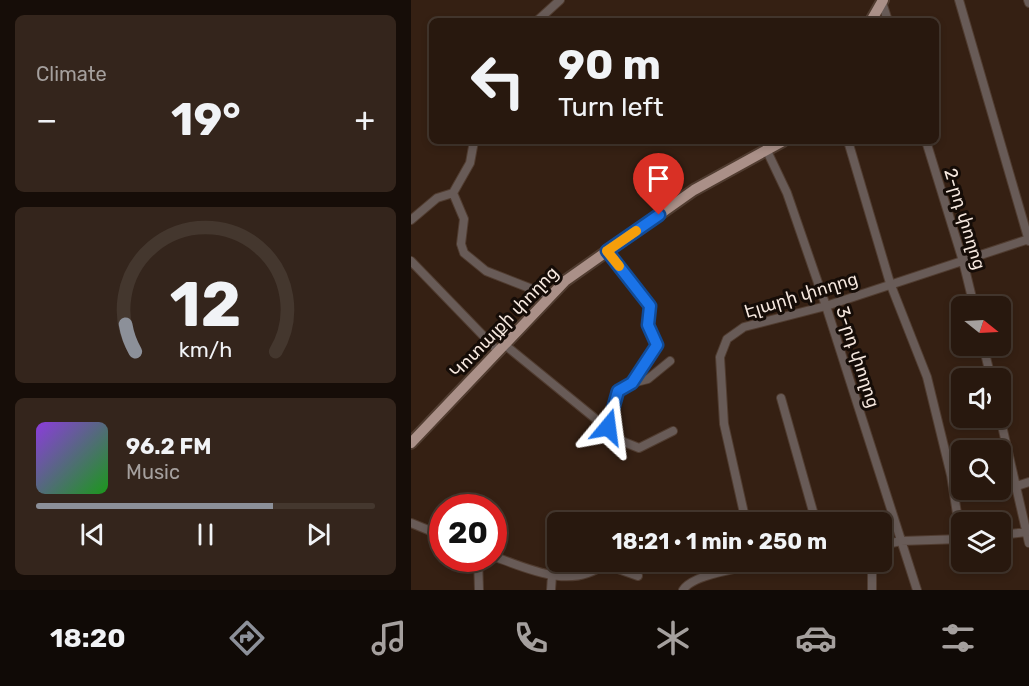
<!DOCTYPE html>
<meta charset="utf-8">
<style>
body{margin:0;font-family:Rubik,"Noto Sans Armenian",sans-serif;background:#34251c;color:#f1f3f6;height:100vh;display:flex;flex-direction:column;font-size:22px;white-space:nowrap}
*{box-sizing:border-box;margin:0}
p{font-size:20px;color:#a5a09e}
.icon{flex:none;width:33px;height:33px;fill:none;stroke:currentColor;stroke-width:2;stroke-linecap:round;stroke-linejoin:round}
.map{position:relative;flex:1;overflow:hidden}
.sheet{display:flex;flex-direction:column;gap:15px;padding:15px;background:#160d08;width:411px}
.sheet>*{flex:none}
.guide{position:absolute;left:18px;top:18px;width:510px;height:126px;border-radius:9px;box-shadow:0 3px 9px #0003,0 0 0 2px #44372e;background:#28180e;color:#f1f3f6;overflow:hidden}
.needle{width:39px;rotate:108deg}
.buttons{position:absolute;left:540px;top:296px;display:grid;gap:12px}
.buttons a{display:grid;place-items:center;width:60px;height:60px;border-radius:9px;background:#28180e;box-shadow:0 3px 9px #0003,0 0 0 2px #44372e;font-size:30px}
.speed{position:absolute;left:18px;top:494px;display:flex;gap:12px;font-size:30px;font-weight:700;text-align:center}
.speed>*{display:grid;place-content:center;width:78px;height:78px;border-radius:50%;background:#28180e;box-shadow:0 3px 9px #0003,0 0 0 2px #44372e;line-height:1}
.speed .limit{border:9px solid #d22;background:#fff;color:#111}
.pin{position:absolute;display:grid;place-items:center;width:51px;height:51px;color:#fff;margin:-62px -26px;border-radius:50% 50% 50% 0;rotate:-45deg;box-shadow:0 0 6px #0007}
.pin .icon{rotate:45deg}
.me{position:absolute;width:66px;margin:-33px;rotate:16deg;stroke-linejoin:round;filter:drop-shadow(0 0 4px #0008)}
.turn{display:flex;align-items:center;gap:21px;height:126px;padding:0 30px;font-size:27px}
.turn .icon{width:78px;height:78px;stroke-width:2.5}
.turn b{display:block;font-size:42px;line-height:51px}
.big{font-size:45px;font-weight:700;line-height:1.1}
.sheet .widget{flex:1;display:flex;flex-direction:column;justify-content:center;gap:9px;min-width:0;padding:0 21px;border-radius:9px;background:#34251c}
.sheet .dial{align-items:center;gap:0}
.dial svg{height:156px;overflow:visible;fill:none;stroke:#44372e;stroke-width:7;stroke-linecap:round;text-anchor:middle}
.dial text{fill:#f1f3f6;stroke:none}
.song{display:flex;align-items:center;gap:18px}
.cover{width:72px;height:72px;border-radius:9px;background:linear-gradient(135deg,hsl(270 70% 55%),hsl(120 70% 35%))}
.played{height:6px;border-radius:3px;background:linear-gradient(90deg,#8c9099 70%,#44372e 70%)}
.keys{display:flex;justify-content:space-around;direction:ltr}
.heat{display:flex;justify-content:space-between;align-items:center;font-size:33px;direction:ltr}
.trip{position:absolute;left:136px;top:512px;width:345px;height:60px;border-radius:9px;background:#28180e;box-shadow:0 3px 9px #0003,0 0 0 2px #44372e;font-weight:700;line-height:60px;text-align:center}
.menu{display:flex;height:96px;justify-content:space-around;align-items:center;background:#100a06;color:#a5a09e}
.menu .icon{width:42px;height:42px}
.menu .selected{color:#8c9099}
.menu b{font-size:27px;color:#f1f3f6}
main{display:flex;flex:1;min-height:0}
.map>svg:first-child{display:block}
</style>
<main>
<section class="sheet">
<div class="widget"><p>Climate</p>
<div class="heat"><a>−</a><b class="big">19°</b><a>+</a></div>
</div>
<div class="widget dial"><svg viewBox="0 0 100 80">
<path d="M14 69A42 42 0 1 1 86 69"/>
<path d="M14 69A42 42 0 0 1 9 55" stroke="#8c9099"/>
<text x="50" y="56" font-size="32" font-weight="700">12</text>
<text x="50" y="72" font-size="11">km/h</text>
</svg></div>
<div class="widget">
<div class="song"><i class="cover"></i><div><b>96.2 FM</b><p>Music</p></div></div>
<div class="played"></div>
<div class="keys"><svg class="icon" aria-label="previous" viewBox="0 0 24 24"><path d="M18 5L8 12l10 7zM5 5v14"/></svg><svg class="icon" aria-label="pause" viewBox="0 0 24 24"><path d="M8 5v14M16 5v14"/></svg><svg class="icon" aria-label="next" viewBox="0 0 24 24"><path d="M6 5l10 7-10 7zM19 5v14"/></svg></div>
</div>
</section>
<div class="map">
<svg width="618" height="590" viewBox="0 0 618 590">
<rect width="100%" height="100%" fill="#352013"/>
<g fill="none" stroke-linecap="round" stroke-linejoin="round">
<defs>
<path id="minor" d="M548 0 618 241
M617 0 618 3
M471 2 477 21
M126 21 149 0
M63 141 59 163 42 193 53 219 50 244 53 253 75 271 139 296
M437 141 479 283 516 377 540 475 550 539
M515 141 552 261 563 306
M356 151 376 193 415 306 506 590
M0 220 26 198 42 193
M196 251 239 306 237 325 246 345 221 383 207 391 197 427
M0 261 87 351
M94 345 213 442 228 448 262 431
M572 345 580 378
M221 383 237 379 259 361
M370 398 405 522
M589 417 618 543
M606 486 618 482
M335 522 313 424 309 357 316 339 333 327 415 306 618 239
M0 523 32 536
M590 535 615 532
M471 545 490 541 550 539
M82 556C117 569 161 590 193 564L227 576
M67 558 68 590
M140 590 141 575
M272 590C284 570 359 564 382 561
M461 590V561"/>
<path id="major" d="M460 21 472 0
M0 443 154 281 283 190 372 141"/>
</defs>
<use href="#minor" stroke="#503c30" stroke-width="10"/>
<use href="#major" stroke="#503c30" stroke-width="14"/>
<use href="#minor" stroke="#685b57" stroke-width="8"/>
<use href="#major" stroke="#aa9088" stroke-width="10"/>
</g>
<g fill="none" stroke-linecap="round" stroke-linejoin="round">
<defs>
<path id="route" d="M197 427 207 391 221 383 246 345 237 325 239 306 196 251 248 215"/>
</defs>
<use href="#route" stroke="#114b97" stroke-width="15"/>
<use href="#route" stroke="#1a73e8" stroke-width="10"/>
<path stroke="#f59e0b" stroke-width="10" d="M208 266 196 251 225 231"/>
</g>
<g text-anchor="middle" stroke-width="6" stroke-linejoin="round" paint-order="stroke">
<g font-size="18" fill="#f7e9e0" stroke="#150c07">
<text transform="translate(554 219) rotate(73)" y="6">2-րդ փողոց</text>
<text transform="translate(390 295) rotate(-17)" y="6">Էլարի փողոց</text>
<text transform="translate(93 322) rotate(-46)" y="6">Կոտայքի փողոց</text>
<text transform="translate(447 357) rotate(72)" y="6">3-րդ փողոց</text>
</g>
</g>
</svg>
<div class="buttons">
<a><svg class="needle" viewBox="-14 -14 28 28"><path d="M0-13l5 13h-10z" fill="#e53935"/><path d="M0 13l5-13h-10z" fill="#a5a09e"/></svg></a>
<a><svg class="icon" aria-label="sound" viewBox="0 0 24 24"><path d="M4 9h4l5-4v14l-5-4H4zM17 9q2 3 0 6"/></svg></a>
<a><svg class="icon" aria-label="search" viewBox="0 0 24 24"><circle cx="10" cy="10" r="6"/><path d="M15 15l6 6"/></svg></a>
<a><svg class="icon" aria-label="layers" viewBox="0 0 24 24"><path d="M12 4l9 5-9 5-9-5zM3 14l9 5 9-5"/></svg></a>
</div>
<div class="speed"><div class="limit">20</div></div>
<div class="pin" style="left:248px;top:215px;background:#d93025"><svg class="icon" aria-label="arrive" viewBox="0 0 24 24"><path d="M6 21V4h12l-3 4 3 4H6"/></svg></div>
<svg class="me" style="left:197px;top:427px" viewBox="-20 -20 40 40"><path d="M0-17L14 15 0 8-14 15z" fill="#1a73e8" stroke="#fff" stroke-width="4"/></svg>
<div class="trip">18:21 · 1 min · 250 m</div>
<div class="guide">
<div class="turn"><svg class="icon" aria-label="left" viewBox="0 0 24 24"><path d="M17 20v-9H6M10 6l-5 5 5 5"/></svg><div><b>90 m</b>Turn left</div></div>
</div>
</div>
</main>
<nav class="menu">
<b>18:20</b>
<svg class="icon selected" aria-label="directions" viewBox="0 0 24 24"><path d="M12 3l9 9-9 9-9-9zM9 14v-3h6M13 9l2 2-2 2"/></svg>
<svg class="icon" aria-label="music" viewBox="0 0 24 24"><path d="M9 18V5l10-2v13"/><circle cx="6" cy="18" r="3"/><circle cx="16" cy="16" r="3"/></svg>
<svg class="icon" aria-label="phone" viewBox="0 0 24 24"><path d="M5 4h4l2 5-3 2q2 4 5 5l2-3 5 2v4C11 20 4 13 5 4z"/></svg>
<svg class="icon" aria-label="climate" viewBox="0 0 24 24"><path d="M12 3v18M4 7l16 10M4 17L20 7"/></svg>
<svg class="icon" aria-label="car" viewBox="0 0 24 24"><path d="M5 17H2v-5l4-1 3-4h7l3 4 3 1v5h-3M9 17h6M6 11h13"/><circle cx="7" cy="17" r="2"/><circle cx="17" cy="17" r="2"/></svg>
<svg class="icon" aria-label="filters" viewBox="0 0 24 24"><path d="M4 7h16M4 17h16"/><circle cx="9" cy="7" r="2"/><circle cx="15" cy="17" r="2"/></svg>
</nav>
